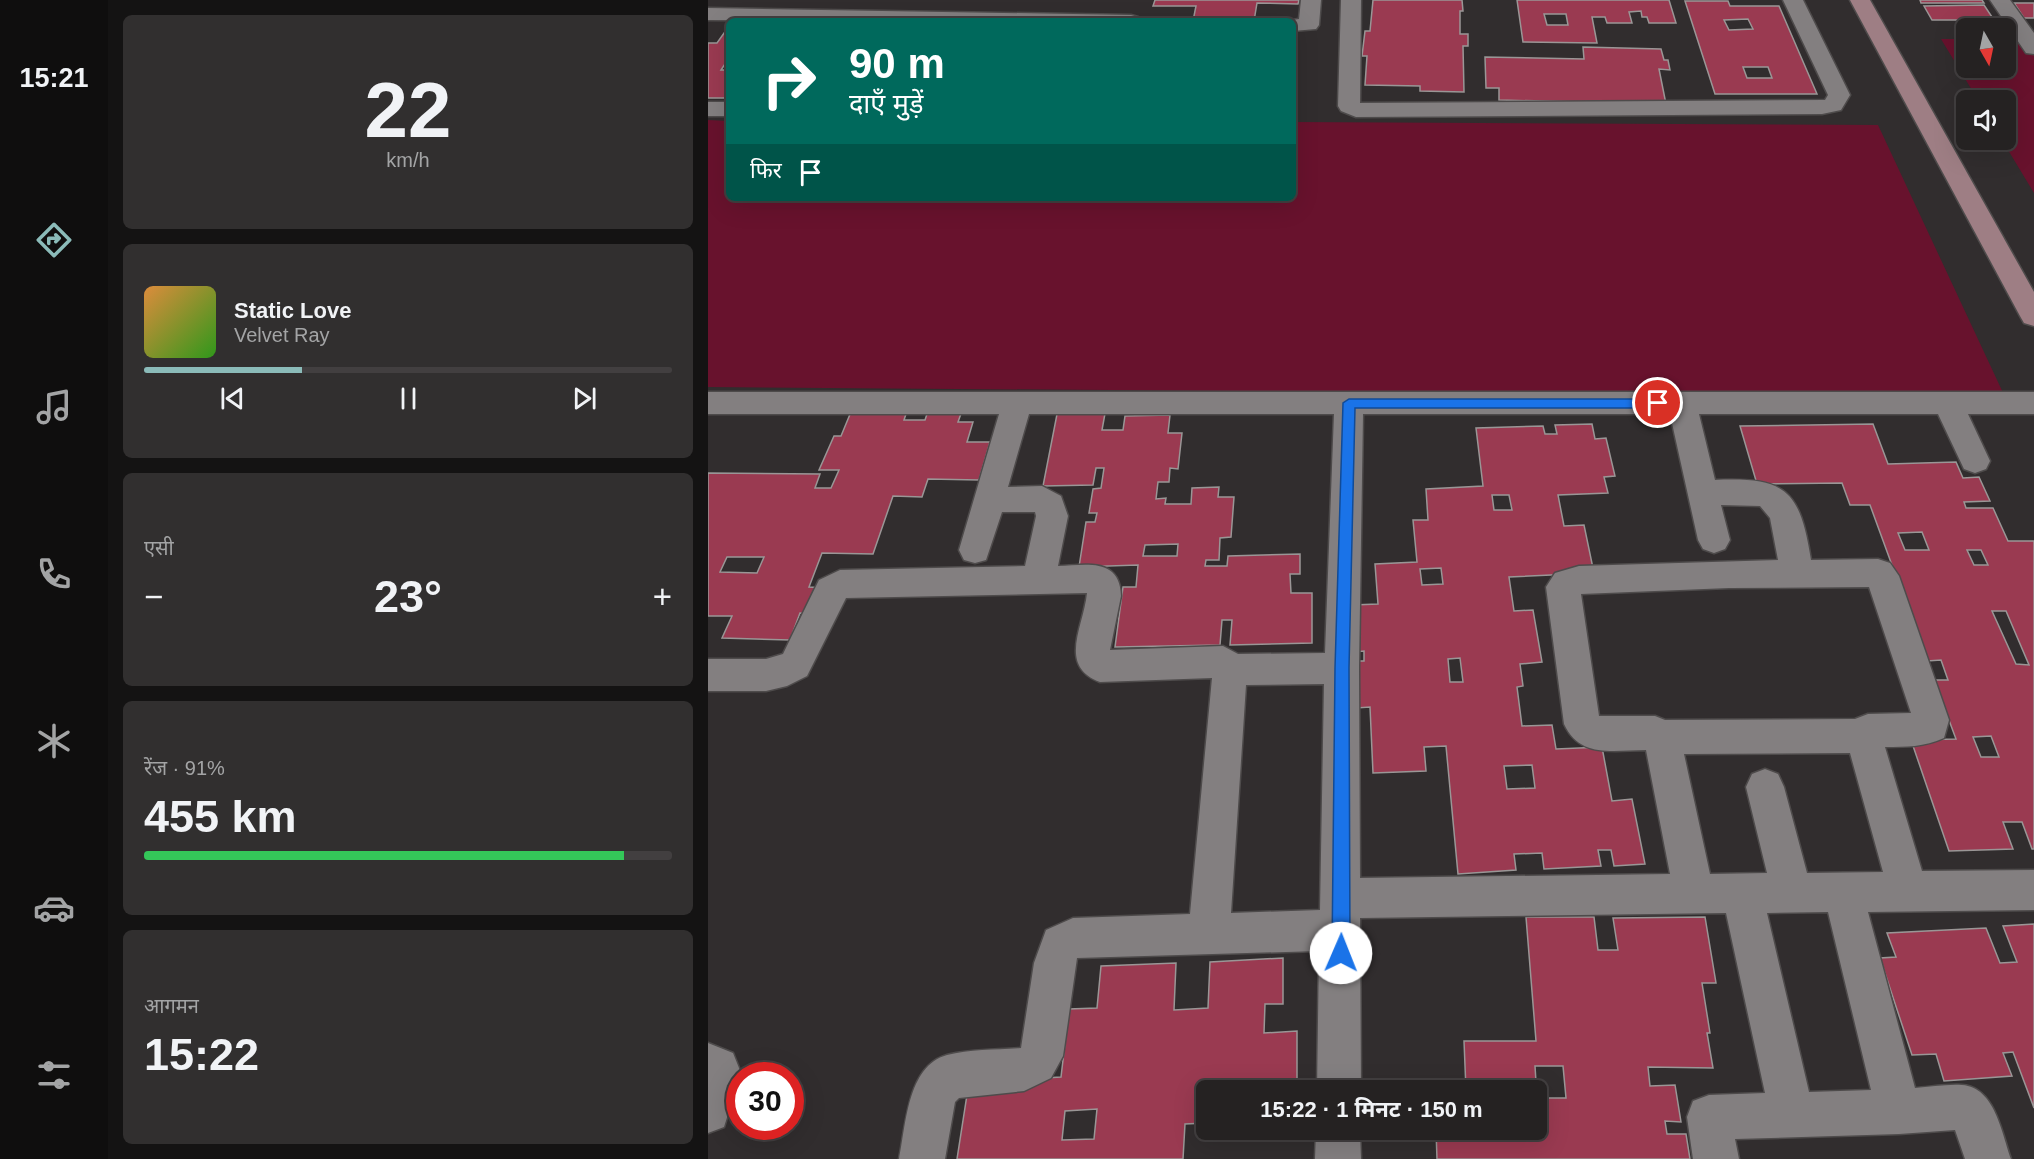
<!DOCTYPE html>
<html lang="hi">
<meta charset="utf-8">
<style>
body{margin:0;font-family:Arial,"Noto Sans Devanagari",sans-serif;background:#312f2f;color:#f1f3f6;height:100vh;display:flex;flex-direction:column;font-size:22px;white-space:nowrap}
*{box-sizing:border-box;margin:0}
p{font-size:20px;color:#a3a4a5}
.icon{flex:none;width:33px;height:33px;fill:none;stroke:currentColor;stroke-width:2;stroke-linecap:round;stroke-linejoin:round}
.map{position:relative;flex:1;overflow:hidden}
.details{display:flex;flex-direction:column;gap:15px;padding:15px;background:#141313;width:600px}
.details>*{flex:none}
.top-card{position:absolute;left:18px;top:18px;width:570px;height:183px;border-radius:9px;box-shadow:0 6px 24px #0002,0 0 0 2px #423f40;background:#00695c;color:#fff;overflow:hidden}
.needle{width:39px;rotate:171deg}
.tools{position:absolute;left:1248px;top:18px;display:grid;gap:12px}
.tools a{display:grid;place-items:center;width:60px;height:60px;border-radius:9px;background:#252222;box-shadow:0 6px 24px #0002,0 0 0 2px #423f40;font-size:30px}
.speed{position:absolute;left:18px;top:1062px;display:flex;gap:12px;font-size:30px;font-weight:700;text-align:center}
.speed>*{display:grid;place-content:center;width:78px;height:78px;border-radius:50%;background:#252222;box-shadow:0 6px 24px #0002,0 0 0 2px #423f40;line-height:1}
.speed .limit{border:9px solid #d22;background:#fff;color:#111}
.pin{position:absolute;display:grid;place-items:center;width:51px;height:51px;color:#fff;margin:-26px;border:3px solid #fff;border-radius:50%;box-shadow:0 2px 6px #0007}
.me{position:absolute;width:66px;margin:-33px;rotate:1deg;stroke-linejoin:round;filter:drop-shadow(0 0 4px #0008)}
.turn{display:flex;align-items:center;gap:21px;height:126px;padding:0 24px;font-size:27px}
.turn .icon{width:78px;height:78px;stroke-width:2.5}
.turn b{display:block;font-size:42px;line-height:51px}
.then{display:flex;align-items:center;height:57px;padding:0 24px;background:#0003;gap:12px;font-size:22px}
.big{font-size:45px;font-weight:700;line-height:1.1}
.details .card{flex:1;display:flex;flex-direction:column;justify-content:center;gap:9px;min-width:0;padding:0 21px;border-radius:9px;background:#312f2f}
.details .dial{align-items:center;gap:0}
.dial b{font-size:78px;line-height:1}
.song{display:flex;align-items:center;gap:18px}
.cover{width:72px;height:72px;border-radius:9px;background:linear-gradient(135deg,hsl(30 70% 55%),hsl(110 70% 35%))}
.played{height:6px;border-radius:3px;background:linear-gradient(90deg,#8bbbb9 30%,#423f40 30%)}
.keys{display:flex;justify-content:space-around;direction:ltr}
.heat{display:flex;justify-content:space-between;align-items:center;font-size:33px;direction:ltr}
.charge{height:9px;border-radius:4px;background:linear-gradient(90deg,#34c759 91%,#423f40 0)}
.trip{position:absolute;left:488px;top:1080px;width:351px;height:60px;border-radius:9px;background:#252222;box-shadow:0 6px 24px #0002,0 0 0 2px #423f40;font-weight:700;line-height:60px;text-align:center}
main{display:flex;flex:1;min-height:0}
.dock{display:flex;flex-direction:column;width:108px;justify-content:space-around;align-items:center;background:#0f0e0e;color:#a3a4a5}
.dock .icon{width:42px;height:42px}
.dock .active{color:#8bbbb9}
.dock b{font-size:27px;color:#f1f3f6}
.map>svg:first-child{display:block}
</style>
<main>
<nav class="dock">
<b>15:21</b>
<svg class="icon active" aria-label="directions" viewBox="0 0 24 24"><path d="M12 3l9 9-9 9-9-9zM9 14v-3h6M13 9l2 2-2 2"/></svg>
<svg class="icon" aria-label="music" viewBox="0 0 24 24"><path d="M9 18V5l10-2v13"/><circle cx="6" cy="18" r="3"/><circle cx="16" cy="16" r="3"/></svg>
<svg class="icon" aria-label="phone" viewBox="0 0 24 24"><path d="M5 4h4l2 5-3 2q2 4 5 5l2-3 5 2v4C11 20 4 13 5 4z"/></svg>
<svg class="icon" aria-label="climate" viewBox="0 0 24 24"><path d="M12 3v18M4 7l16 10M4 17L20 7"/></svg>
<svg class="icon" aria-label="car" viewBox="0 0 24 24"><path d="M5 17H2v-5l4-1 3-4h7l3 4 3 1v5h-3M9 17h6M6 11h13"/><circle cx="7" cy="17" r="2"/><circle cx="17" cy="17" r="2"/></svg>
<svg class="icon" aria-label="filters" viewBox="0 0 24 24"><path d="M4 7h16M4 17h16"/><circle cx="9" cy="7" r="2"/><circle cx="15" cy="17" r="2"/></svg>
</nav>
<section class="details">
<div class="card dial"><b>22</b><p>km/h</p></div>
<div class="card">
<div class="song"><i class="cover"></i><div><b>Static Love</b><p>Velvet Ray</p></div></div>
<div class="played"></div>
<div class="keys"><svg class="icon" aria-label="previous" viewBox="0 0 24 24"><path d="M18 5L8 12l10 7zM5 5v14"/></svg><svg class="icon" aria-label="pause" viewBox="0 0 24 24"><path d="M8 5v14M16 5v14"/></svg><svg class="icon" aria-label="next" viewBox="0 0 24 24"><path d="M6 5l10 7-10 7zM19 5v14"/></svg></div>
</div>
<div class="card"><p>एसी</p>
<div class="heat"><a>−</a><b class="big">23°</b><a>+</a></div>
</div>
<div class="card"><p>रेंज · 91%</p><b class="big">455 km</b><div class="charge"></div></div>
<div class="card"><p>आगमन</p><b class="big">15:22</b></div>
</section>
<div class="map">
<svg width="1326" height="1159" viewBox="0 0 1326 1159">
<rect width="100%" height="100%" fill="#312d2e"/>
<path fill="#68122d" d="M1298 38H1326V193L1294 140H1298V100H1270L1233 39H1258V68H1298Z
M0 120 21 121V198H585V122L1170 125 1297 397 0 387Z"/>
<path fill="#9a3a51" stroke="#9a9696" stroke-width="1.5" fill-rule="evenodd" d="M447 0H591L590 4 549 3 546 21H485L488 6H445Z
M665 0H754L755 11H752V34H760V46H755L756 92 712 91V86L657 85 659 56H654L657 31H662Z
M809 0H961L968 23H941L939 17H934L933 11 921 12 924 23H899L897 17H884L889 43 815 42ZM836 14H858L860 25H839Z
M1212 0H1274L1276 3H1213Z
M977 1H1020L1022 6H1071L1109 94H1007ZM1040 19 1045 29 1021 30 1016 20ZM1035 67H1060L1064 78H1039Z
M1306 3H1326V18H1316Z
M1276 5 1286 20H1224L1216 6Z
M19 29 21 58 13 70H21V92L18 98H0V43H9Z
M875 47 953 49 956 60H960L962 70 951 69 958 104 791 100V88H778L777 57 876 59Z
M145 407 200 408 196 420H217L221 408H255L250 422H265L259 442H282L271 480 220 479 214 497 185 496 165 554 114 553 101 587 117 588 107 614 92 613 82 640 14 638 24 616H0V473L112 474 107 488H123L131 470H111L126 436H133ZM19 557H56L49 573 12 572Z
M398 408 394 430H415L417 416 462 415 460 433H474L470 469 462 468 461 482H450L448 499 458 498 457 504H483L484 488 511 487 510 497H526L523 537 512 538 511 560H498L497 566H519L520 556 592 554V574H582L583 593H604V643L522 645 524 620H514L512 645 407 647 415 587H428L430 565 371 567 378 522H387L389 513H381L385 489 393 488 396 468H388L385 485 335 486 350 409ZM470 544 469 556H435L437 545Z
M884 424 887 439 898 438 907 476 896 477 900 493 850 495 856 526 876 525 886 573 801 577 806 611 825 610 834 662 812 664 815 686 809 687 814 726 844 725 848 749 894 747 904 801 924 799 937 864 906 866 903 850H890L893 866 836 869 834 853 806 854 808 870 750 874 738 746 716 747 718 771 665 773 662 707 648 708 646 661H656V651L646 652 644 605 670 604 667 564 709 562 705 520H720L718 489 775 486 768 428 835 426 837 434H849L847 425ZM784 495H801L804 510H786ZM733 568 735 584 714 585 712 569ZM752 658 755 682H742L740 659ZM824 765 827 788 799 789 796 766Z
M1165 424 1180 464 1248 462 1255 478 1271 477 1282 501 1256 502 1258 508H1285L1300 541H1326V849H1324L1314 822H1295L1305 849 1241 851 1203 740 1248 739 1226 680H1240L1233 660 1219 661 1162 505H1142L1134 483 1049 484 1032 426ZM1214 532 1221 550H1197L1190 533ZM1259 550H1273L1280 565H1266ZM1284 611H1298L1321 665 1308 664ZM1283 736 1291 757H1273L1265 737Z
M818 917H886L890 950H910L905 918 997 917 1008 983H994L1002 1033H999L1005 1068 940 1067 942 1086 967 1085 973 1122 957 1121 959 1134H978L982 1159H729L728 1130H828V1090H758L756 1041H828ZM827 1066H855L858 1098H829Z
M1326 924V1108L1305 1052 1295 1053 1304 1076 1236 1081 1228 1054 1204 1055 1172 958 1188 957 1179 933 1278 928 1292 963 1309 962 1295 926Z
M575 958V1004H557L556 1033 589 1031V1090H498V1123L477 1124 475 1159H249L261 1082 353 1077 361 1009 389 1008 393 966 468 963 466 1010 500 1008 502 962ZM389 1109 386 1139 354 1140 357 1111Z"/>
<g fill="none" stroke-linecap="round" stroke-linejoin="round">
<defs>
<path id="street" d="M593 0H613L611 25 608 29 585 31V21H577L591 19Z
M633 0H653L652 103 1117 100 1120 95 1075 0H1095L1142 95 1133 110 1114 114 648 117 633 111 630 106Z
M1282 0H1302L1326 33V54L1318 53Z
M0 8 423 15 430 17 433 21 0 20Z
M0 102H21V116H0Z
M0 392H1326V414H1260L1282 461 1278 469 1267 473 1256 469 1230 414H991L1007 480C1078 477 1092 490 1103 560L1170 559 1182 563 1191 576 1241 720 1236 738C1216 747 1198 747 1177 747L1214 871 1326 870V910L1160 912 1207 1088C1222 1087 1239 1084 1254 1085 1287 1087 1294 1134 1303 1159H1257L1247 1130 1191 1134 1027 1139 1031 1159H985L979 1117 985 1101 1001 1095 1057 1093 1018 913 652 918 653 1090H609L611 951 369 958 355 1056 343 1078 316 1091 251 1098 247 1102 237 1159H191C198 1126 199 1066 239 1055 262 1049 289 1050 313 1048L326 963 338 930 365 918 482 914 504 678 392 682C349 666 376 626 379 593L138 598 99 676 79 686 58 691H0V659H58L75 654 111 580 132 570 317 566 328 516 327 512H294L278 560 267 563 256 560 251 550 291 414H0ZM321 414H626L617 653 530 654 515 646 402 650 413 596C412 557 378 565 350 566L360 516 353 496 334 486 300 487ZM655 414H962L990 540 995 549 1006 553 1017 549 1022 540 1013 505 1052 506 1062 518 1070 560 871 566 847 573 838 587 856 724C872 759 906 750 938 750L962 874 652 878 651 668ZM1161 587 1203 713 1160 714 1147 719 957 720 947 716H891L873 594 1021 588ZM616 684 612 910 523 913 538 685ZM1142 753 1175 872 1099 873 1076 787 1070 774 1057 769 1044 774 1038 787 1059 873 1002 874 976 754ZM1120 912 1163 1090 1101 1092 1059 913Z
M0 1043 25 1053 33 1073 16 1127 0 1133Z
M608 1130H652L653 1159H607Z"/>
<path id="secondary" d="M1142 0H1162L1326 292V326L1316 323 1312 316Z"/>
</defs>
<use href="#street" stroke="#4e4b4b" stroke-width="3"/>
<use href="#secondary" stroke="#4e4b4b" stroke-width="3"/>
<use href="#street" fill="#837f80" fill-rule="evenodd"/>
<use href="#secondary" fill="#9e7e84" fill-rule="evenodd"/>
</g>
<path fill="#1a73e8" stroke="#114b97" stroke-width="1.5" d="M641 399H950L956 403 950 408H647L641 668 642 953 639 959 633 962 627 959 624 953 627 668 635 403Z"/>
</svg>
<div class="tools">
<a><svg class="needle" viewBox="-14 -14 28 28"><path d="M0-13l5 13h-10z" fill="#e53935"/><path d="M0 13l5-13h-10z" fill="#a3a4a5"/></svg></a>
<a><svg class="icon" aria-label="sound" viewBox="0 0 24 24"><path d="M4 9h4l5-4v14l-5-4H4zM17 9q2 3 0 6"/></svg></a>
</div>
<div class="speed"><div class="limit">30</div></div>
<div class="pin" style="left:950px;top:403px;background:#d93025"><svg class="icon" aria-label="arrive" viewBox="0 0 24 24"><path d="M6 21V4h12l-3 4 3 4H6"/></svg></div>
<svg class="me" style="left:633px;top:953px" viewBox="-20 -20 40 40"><circle r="19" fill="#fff"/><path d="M0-13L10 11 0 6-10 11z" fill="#1a73e8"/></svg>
<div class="trip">15:22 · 1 मिनट · 150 m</div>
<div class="top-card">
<div class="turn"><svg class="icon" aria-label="right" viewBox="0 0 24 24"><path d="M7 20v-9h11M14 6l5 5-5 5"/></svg><div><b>90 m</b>दाएँ मुड़ें</div></div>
<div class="then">फिर<svg class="icon" aria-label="arrive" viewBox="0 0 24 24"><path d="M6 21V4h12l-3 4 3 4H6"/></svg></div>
</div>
</div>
</main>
